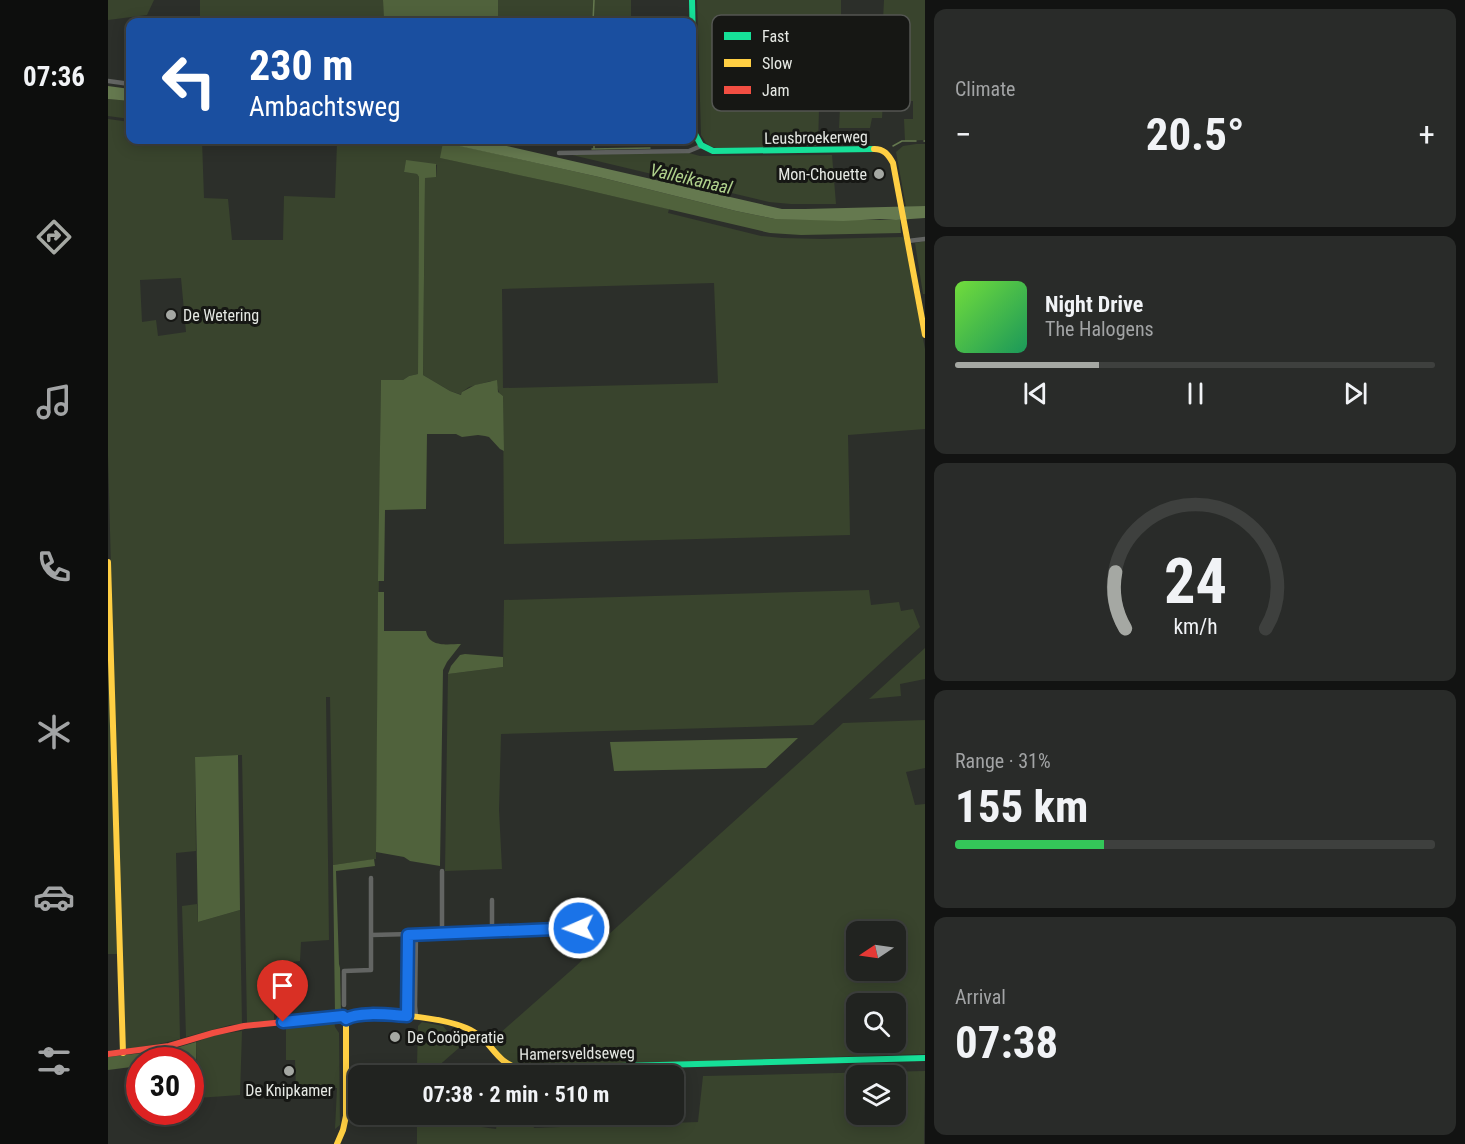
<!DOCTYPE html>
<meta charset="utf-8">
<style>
body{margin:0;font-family:"Roboto Condensed",sans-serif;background:#292b29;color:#f1f3f6;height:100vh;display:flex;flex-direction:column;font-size:22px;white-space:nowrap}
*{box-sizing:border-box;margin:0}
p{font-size:20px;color:#a2a4a5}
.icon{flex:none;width:33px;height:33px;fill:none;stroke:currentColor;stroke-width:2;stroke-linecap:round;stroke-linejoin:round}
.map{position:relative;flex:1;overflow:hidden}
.sheet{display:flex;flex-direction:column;gap:9px;padding:9px;background:#121312;width:540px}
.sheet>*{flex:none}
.banner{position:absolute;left:18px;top:18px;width:570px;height:126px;border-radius:12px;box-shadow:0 3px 15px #0003,0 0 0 2px #3e403e;background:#1a4fa0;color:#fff;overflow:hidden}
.needle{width:39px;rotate:257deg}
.buttons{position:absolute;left:738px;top:921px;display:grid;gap:12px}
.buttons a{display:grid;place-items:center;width:60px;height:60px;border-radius:12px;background:#212320;box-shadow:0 3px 15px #0003,0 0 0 2px #3e403e;font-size:30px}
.speed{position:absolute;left:18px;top:1047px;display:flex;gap:12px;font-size:30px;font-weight:700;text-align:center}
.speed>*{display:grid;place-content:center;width:78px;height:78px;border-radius:50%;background:#212320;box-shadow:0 3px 15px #0003,0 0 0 2px #3e403e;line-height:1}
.speed .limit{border:9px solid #d22;background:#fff;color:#111}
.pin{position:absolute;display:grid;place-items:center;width:51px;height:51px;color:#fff;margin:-62px -26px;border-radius:50% 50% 50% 0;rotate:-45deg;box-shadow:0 0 6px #0007}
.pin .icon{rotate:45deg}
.me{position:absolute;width:66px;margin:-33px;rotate:268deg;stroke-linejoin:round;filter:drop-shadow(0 0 4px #0008)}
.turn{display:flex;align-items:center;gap:21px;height:126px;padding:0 24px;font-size:27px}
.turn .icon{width:78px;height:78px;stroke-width:2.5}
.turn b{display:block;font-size:42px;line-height:51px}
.big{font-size:45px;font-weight:700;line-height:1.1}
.sheet .widget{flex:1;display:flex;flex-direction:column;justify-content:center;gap:9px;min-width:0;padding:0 21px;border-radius:12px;background:#292b29}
.sheet .dial{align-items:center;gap:0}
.dial svg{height:156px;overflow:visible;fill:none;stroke:#3e403e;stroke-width:7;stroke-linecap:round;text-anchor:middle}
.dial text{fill:#f1f3f6;stroke:none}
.song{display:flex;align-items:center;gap:18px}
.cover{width:72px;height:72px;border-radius:9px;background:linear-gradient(135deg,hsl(100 70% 55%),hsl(150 70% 35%))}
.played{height:6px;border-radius:3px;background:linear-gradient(90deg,#a5a8a3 30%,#3e403e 30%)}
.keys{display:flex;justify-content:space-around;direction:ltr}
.heat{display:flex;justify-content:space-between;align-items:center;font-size:33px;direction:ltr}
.charge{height:9px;border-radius:4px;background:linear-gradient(90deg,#34c759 31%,#3e403e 0)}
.trip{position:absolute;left:240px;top:1065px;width:336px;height:60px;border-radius:12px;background:#212320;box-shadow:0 3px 15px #0003,0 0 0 2px #3e403e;font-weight:700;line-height:60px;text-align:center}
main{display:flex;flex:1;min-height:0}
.dock{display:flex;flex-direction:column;width:108px;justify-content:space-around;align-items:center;background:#0d0e0d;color:#a2a4a5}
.dock .icon{width:42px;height:42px}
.dock .current{color:#a5a8a3}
.dock b{font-size:27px;color:#f1f3f6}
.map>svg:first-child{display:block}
</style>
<main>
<nav class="dock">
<b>07:36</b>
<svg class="icon current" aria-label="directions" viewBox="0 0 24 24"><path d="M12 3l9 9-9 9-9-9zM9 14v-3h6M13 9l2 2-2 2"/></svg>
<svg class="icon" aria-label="music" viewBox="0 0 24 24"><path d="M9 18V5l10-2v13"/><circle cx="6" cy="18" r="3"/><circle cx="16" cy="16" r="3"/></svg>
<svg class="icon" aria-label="phone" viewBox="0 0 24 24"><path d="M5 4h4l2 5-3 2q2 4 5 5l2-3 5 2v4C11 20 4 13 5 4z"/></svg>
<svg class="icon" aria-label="climate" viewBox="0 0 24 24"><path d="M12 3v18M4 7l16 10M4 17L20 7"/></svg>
<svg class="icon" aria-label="car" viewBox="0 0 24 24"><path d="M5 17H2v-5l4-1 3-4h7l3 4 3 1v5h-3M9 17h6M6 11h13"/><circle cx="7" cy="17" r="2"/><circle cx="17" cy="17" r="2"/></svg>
<svg class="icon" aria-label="filters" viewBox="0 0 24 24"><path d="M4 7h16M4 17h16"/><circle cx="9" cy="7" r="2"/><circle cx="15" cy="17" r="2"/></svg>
</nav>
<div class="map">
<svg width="817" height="1144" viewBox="0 0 817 1144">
<rect width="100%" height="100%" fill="#2c2f2a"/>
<path fill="#39442d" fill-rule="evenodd" d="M0 0H46L39 15 0 20Z
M92 0H275L276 22 114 21V22H92Z
M390 0H523V22H390Z
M589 0H733V19L775 20 776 0H817V140L797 141 796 119H805V101H775L774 118H764L762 128H731L732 107 711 109 710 146 608 148 602 146 598 143 593 135Z
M0 99 22 101V119L0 116Z
M0 119 22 122V140H94L96 198 120 199 124 240H175L176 196 227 198 229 143 197 140H324L335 142 333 158 457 185 561 209 560 213 653 236 674 238 715 239 794 237 796 238 817 349V429L740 435 742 535 396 544 395 396 391 393 390 389 383 381 361 387 354 392V395L342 391 315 375 317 177H328L329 165 298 161 296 172 309 174 311 177 310 374 301 376 295 380H273L268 859 225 865 222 697H218L221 940 193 942 192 961 184 962V987L166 989V1020L139 1023 134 755 87 757 88 851 68 853 72 1039 51 1044 19 1049 17 1047 15 1019 0 455ZM73 278 78 332 50 336 48 320 34 322 32 280ZM606 283 610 383 395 388 394 289Z
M808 144H817V206L798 207 788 152 795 146Z
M581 153 592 156 724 155 728 204H683L661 202 460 154Z
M817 241V294H815L807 243Z
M761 590 763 605 791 602 793 611 805 609 812 627 705 725 393 734 391 810 394 869 337 871 340 674 395 667 396 600Z
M0 637 9 954H0Z
M817 648V679L792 684 793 696 761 699Z
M817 720V768L798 772 807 805 817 804V1054L410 1067 394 1058 379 1042H382L468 966 500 935 735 723ZM748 932H788V970H748ZM748 1004H788V1042H748Z
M89 904 90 922 132 910 134 1024 122 1025 78 1037 74 906Z
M226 1019 227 1027 231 1033 232 1125 227 1129 229 1088 188 1091 187 1060H178V1024Z
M314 1022 335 1026 352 1047 320 1075H311L309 1065 310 1026Z
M134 1031 132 1095 89 1098 88 1042 107 1035Z
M817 1071 816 1144H309V1115H352V1124L388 1129 390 1114 422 1115 426 1128 590 1122 595 1076ZM748 1076H788V1114H748Z"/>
<path fill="#50623c" d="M275 0H390V22H276Z
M335 142 491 177 628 211 667 219 792 220 793 233 693 235 662 233 457 185 332 158Z
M298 160 328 164V177L317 178 315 375 342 391 353 395 354 392 367 385 389 380 390 392 395 396 396 451 392 449 381 437 377 436 370 435 354 437 348 434H319L318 509 277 510 276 581H270L273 380H295L301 376 310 374 311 177 309 174 296 172Z
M270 592H276V631H318C321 648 340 644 353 644L339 662 335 670 332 866 302 861 296 857 268 852Z
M357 654 395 657V667L340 674 343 666 352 655Z
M690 738 658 768 506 771 502 742Z
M130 755 132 910 90 922 87 757Z
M266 859 267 866 228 871 231 964 232 968 233 1013 227 1014 225 865Z
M88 1042V1063L83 1064 82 1060H32L31 1066 0 1070V1057L61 1050Z"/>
<path fill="#65794f" d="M0 86 22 89V101L0 99Z
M324 140H373L674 209H697L817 206V218L788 220 772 219 735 221 667 219 628 211 491 177Z"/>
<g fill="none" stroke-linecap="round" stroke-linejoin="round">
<path stroke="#65794f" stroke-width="1.5" d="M485 22 486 0
M486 140V148
M816 141H817
M785 146 794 141H808
M484 149 542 148"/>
<path stroke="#636563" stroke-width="4.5" d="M0 81 22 84
M451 153 581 151 593 146
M800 241 817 239
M263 878V935
M384 900V932
M334 933V871
M308 934 307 1006 308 1017
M236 1005V971L263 970V935L384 932 471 928
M299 1016 300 935"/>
<path stroke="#16e098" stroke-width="6" d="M584 0 587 134 593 145 605 151 766 149
M513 1066 817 1058"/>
<path stroke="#ffcf43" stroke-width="6" d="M766 149C776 149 780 154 785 163L817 335
M0 562 15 1053
M196 1020 235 1016 238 1019C265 1009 341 1017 366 1032 385 1043 387 1062 412 1069L513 1066
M229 1144 235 1130 238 1116V1019"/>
<path stroke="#f24e42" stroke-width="6" d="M0 1054 61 1046 105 1033 136 1026 196 1020"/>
</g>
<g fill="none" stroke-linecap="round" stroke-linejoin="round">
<defs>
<path id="route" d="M175 1022 235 1016 238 1019C251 1011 283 1015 299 1016L300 935 471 928"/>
</defs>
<use href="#route" stroke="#114b97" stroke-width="15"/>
<use href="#route" stroke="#1a73e8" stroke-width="10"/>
</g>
<g fill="#a5a8a3" stroke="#161714" stroke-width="2">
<circle cx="771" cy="174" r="6"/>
<circle cx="63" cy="315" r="6"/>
<circle cx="287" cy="1037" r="6"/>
<circle cx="181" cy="1071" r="6"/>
</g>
<g text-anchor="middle" stroke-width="6" stroke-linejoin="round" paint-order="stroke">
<g font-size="16" fill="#e6e9e4" stroke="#161714">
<text transform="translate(708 137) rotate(-1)" y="6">Leusbroekerweg</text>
<text transform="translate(469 1053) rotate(-1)" y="6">Hamersveldseweg</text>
</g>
<g font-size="16" fill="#e6e9e4" stroke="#161714" text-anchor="start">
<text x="759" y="180" text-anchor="end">Mon-Chouette</text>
<text x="75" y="321">De Wetering</text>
<text x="299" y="1043">De Cooöperatie</text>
<text x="181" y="1096" text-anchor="middle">De Knipkamer</text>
</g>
<g font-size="18" font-style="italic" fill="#b0d28c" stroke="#161714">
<text transform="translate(583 179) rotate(13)" y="6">Valleikanaal</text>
</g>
</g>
<rect x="604" y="15" width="198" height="96" rx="9" fill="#161714" stroke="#545652" stroke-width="1.5"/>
<rect x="616" y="32" width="27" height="8" fill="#16e098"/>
<rect x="616" y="59" width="27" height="8" fill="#ffcf43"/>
<rect x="616" y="86" width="27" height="8" fill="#f24e42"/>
<g font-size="16" fill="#e6e9e4">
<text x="654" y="42">Fast</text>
<text x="654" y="69">Slow</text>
<text x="654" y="96">Jam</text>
</g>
</svg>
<div class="buttons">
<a><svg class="needle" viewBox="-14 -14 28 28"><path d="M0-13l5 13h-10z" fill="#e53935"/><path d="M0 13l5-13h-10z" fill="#a2a4a5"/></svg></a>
<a><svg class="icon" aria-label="search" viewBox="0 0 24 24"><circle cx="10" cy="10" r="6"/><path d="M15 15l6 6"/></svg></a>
<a><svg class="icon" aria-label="layers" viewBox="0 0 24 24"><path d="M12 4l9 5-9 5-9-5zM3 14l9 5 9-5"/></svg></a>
</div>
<div class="speed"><div class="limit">30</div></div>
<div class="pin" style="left:175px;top:1022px;background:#d93025"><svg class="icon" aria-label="arrive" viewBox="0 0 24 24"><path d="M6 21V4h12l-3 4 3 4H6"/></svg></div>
<svg class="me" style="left:471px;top:928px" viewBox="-20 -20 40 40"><circle r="17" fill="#1a73e8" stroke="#fff" stroke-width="3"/><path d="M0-11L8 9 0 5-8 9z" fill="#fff"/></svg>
<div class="trip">07:38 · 2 min · 510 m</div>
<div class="banner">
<div class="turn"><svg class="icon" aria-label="left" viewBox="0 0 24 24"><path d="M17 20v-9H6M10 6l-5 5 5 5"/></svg><div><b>230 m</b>Ambachtsweg</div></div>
</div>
</div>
<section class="sheet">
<div class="widget"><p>Climate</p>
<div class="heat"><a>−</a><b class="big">20.5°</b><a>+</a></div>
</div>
<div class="widget">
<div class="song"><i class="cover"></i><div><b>Night Drive</b><p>The Halogens</p></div></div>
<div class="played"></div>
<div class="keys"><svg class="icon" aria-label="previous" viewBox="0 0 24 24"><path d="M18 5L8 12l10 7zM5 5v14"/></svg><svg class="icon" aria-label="pause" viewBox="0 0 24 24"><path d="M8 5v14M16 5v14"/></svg><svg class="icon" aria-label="next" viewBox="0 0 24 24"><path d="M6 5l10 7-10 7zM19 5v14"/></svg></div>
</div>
<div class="widget dial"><svg viewBox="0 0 100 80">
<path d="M14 69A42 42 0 1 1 86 69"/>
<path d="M14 69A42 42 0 0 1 9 40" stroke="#a5a8a3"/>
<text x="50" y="56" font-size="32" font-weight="700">24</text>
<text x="50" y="72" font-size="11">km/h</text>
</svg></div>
<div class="widget"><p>Range · 31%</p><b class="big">155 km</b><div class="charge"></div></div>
<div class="widget"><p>Arrival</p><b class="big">07:38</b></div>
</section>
</main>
